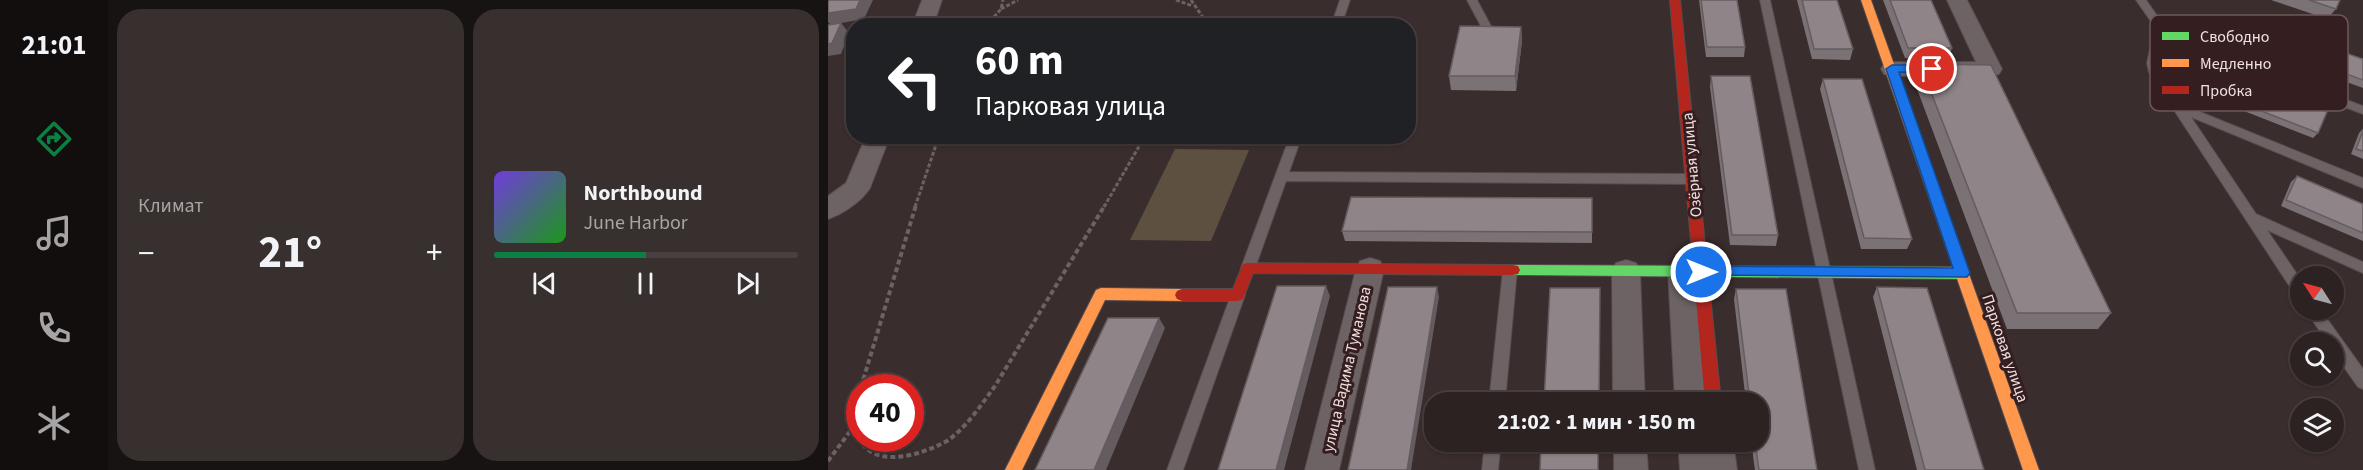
<!DOCTYPE html>
<html lang="ru">
<meta charset="utf-8">
<style>
body{margin:0;font-family:"Source Sans 3",sans-serif;background:#382f2f;color:#f1f3f6;height:100vh;display:flex;flex-direction:column;font-size:22px;white-space:nowrap}
*{box-sizing:border-box;margin:0}
p{font-size:20px;color:#a6a4a5}
.icon{flex:none;width:33px;height:33px;fill:none;stroke:currentColor;stroke-width:2;stroke-linecap:round;stroke-linejoin:round}
.map{position:relative;flex:1;overflow:hidden}
.sheet{display:flex;flex-direction:column;gap:9px;padding:9px;background:#181313;width:720px}
.sheet>*{flex:none}
.hud{position:absolute;left:18px;top:18px;width:570px;height:126px;border-radius:24px;box-shadow:0 2px 4px #0004,0 0 0 2px #483f40;background:#202124;color:#fff;overflow:hidden}
.needle{width:39px;rotate:306deg}
.buttons{position:absolute;left:1462px;top:266px;display:grid;gap:12px}
.buttons a{display:grid;place-items:center;width:54px;height:54px;border-radius:50%;background:#2c2222;box-shadow:0 2px 4px #0004,0 0 0 2px #483f40;font-size:30px}
.speed{position:absolute;left:18px;top:374px;display:flex;gap:12px;font-size:30px;font-weight:700;text-align:center}
.speed>*{display:grid;place-content:center;width:78px;height:78px;border-radius:50%;background:#2c2222;box-shadow:0 2px 4px #0004,0 0 0 2px #483f40;line-height:1}
.speed .limit{border:9px solid #d22;background:#fff;color:#111}
.pin{position:absolute;display:grid;place-items:center;width:51px;height:51px;color:#fff;margin:-26px;border:3px solid #fff;border-radius:50%;box-shadow:0 2px 6px #0007}
.me{position:absolute;width:66px;margin:-33px;rotate:90deg;stroke-linejoin:round;filter:drop-shadow(0 0 4px #0008)}
.turn{display:flex;align-items:center;gap:21px;height:126px;padding:0 30px;font-size:27px}
.turn .icon{width:78px;height:78px;stroke-width:2.5}
.turn b{display:block;font-size:42px;line-height:51px}
.big{font-size:45px;font-weight:700;line-height:1.1}
.sheet .widget{flex:1;display:flex;flex-direction:column;justify-content:center;gap:9px;min-width:0;padding:0 21px;border-radius:24px;background:#382f2f}
.song{display:flex;align-items:center;gap:18px}
.cover{width:72px;height:72px;border-radius:9px;background:linear-gradient(135deg,hsl(260 70% 55%),hsl(120 70% 35%))}
.played{height:6px;border-radius:3px;background:linear-gradient(90deg,#0b8043 50%,#483f40 50%)}
.keys{display:flex;justify-content:space-around;direction:ltr}
.heat{display:flex;justify-content:space-between;align-items:center;font-size:33px;direction:ltr}
.sheet .tiles{flex:1;display:grid;gap:9px;grid-template-columns:repeat(2,1fr)}
.trip{position:absolute;left:596px;top:392px;width:345px;height:60px;border-radius:24px;background:#2c2222;box-shadow:0 2px 4px #0004,0 0 0 2px #483f40;font-weight:700;line-height:60px;text-align:center}
main{display:flex;flex:1;min-height:0}
.tabs{display:flex;flex-direction:column;width:108px;justify-content:space-around;align-items:center;background:#120e0e;color:#a6a4a5}
.tabs .icon{width:42px;height:42px}
.tabs .active{color:#0b8043}
.tabs b{font-size:27px;color:#f1f3f6}
.map>svg:first-child{display:block}
</style>
<main>
<nav class="tabs">
<b>21:01</b>
<svg class="icon active" aria-label="directions" viewBox="0 0 24 24"><path d="M12 3l9 9-9 9-9-9zM9 14v-3h6M13 9l2 2-2 2"/></svg>
<svg class="icon" aria-label="music" viewBox="0 0 24 24"><path d="M9 18V5l10-2v13"/><circle cx="6" cy="18" r="3"/><circle cx="16" cy="16" r="3"/></svg>
<svg class="icon" aria-label="phone" viewBox="0 0 24 24"><path d="M5 4h4l2 5-3 2q2 4 5 5l2-3 5 2v4C11 20 4 13 5 4z"/></svg>
<svg class="icon" aria-label="climate" viewBox="0 0 24 24"><path d="M12 3v18M4 7l16 10M4 17L20 7"/></svg>
</nav>
<section class="sheet">
<div class="tiles">
<div class="widget"><p>Климат</p>
<div class="heat"><a>−</a><b class="big">21°</b><a>+</a></div>
</div>
<div class="widget">
<div class="song"><i class="cover"></i><div><b>Northbound</b><p>June Harbor</p></div></div>
<div class="played"></div>
<div class="keys"><svg class="icon" aria-label="previous" viewBox="0 0 24 24"><path d="M18 5L8 12l10 7zM5 5v14"/></svg><svg class="icon" aria-label="pause" viewBox="0 0 24 24"><path d="M8 5v14M16 5v14"/></svg><svg class="icon" aria-label="next" viewBox="0 0 24 24"><path d="M6 5l10 7-10 7zM19 5v14"/></svg></div>
</div>
</div>
</section>
<div class="map">
<svg width="1535" height="470" viewBox="0 0 1535 470">
<rect width="100%" height="100%" fill="#3a2d2e"/>
<path fill="#5d5040" d="M347 149 421 150 383 241 302 240Z"/>
<g fill="none" stroke-linecap="round" stroke-linejoin="round">
<defs>
<path id="lane" d="M512 0H522L513 26H503Z
M639 0H649L671 41 670 43H662Z
M932 0H942L1047 470H1031Z
M1308 0H1318L1337 27 1331 63 1333 72 1355 105 1535 178V188L1363 117 1428 214 1535 262V273L1439 230 1473 280V298L1468 296 1321 72 1319 63 1327 27Z
M1398 55 1535 106V114L1394 60V56Z
M462 136H474L461 172 864 174 870 179 864 184 458 181 427 268 425 272H415L413 268Z
M682 265 687 266 689 270 677 402H661L675 270 677 266Z
M410 289 415 291 417 295 355 470H339L403 295 405 291Z
M1477 309H1492L1535 369V389L1530 387 1506 353V342H1499Z
M657 441H673L670 470H654Z"/>
<path id="street" d="M94 0H114L105 26H84Z
M1119 0H1139L1174 69 1171 74 1163 76H1064L1056 74 1053 69 1056 64 1064 62H1148Z
M38 136H62L42 188C34 201 15 214 0 219V196L18 183Z
M542 258 552 261 556 269 511 470H477L528 269 532 261Z
M798 260 808 263 812 271 817 402H785L784 271 788 263Z
M854 260 864 263 868 271 879 402H847L840 271 844 263Z
M786 441H818L820 470H786Z
M850 441H905L909 470H852Z"/>
<path id="fast" d="M685 265 1134 267 1139 269 1141 273 1139 277 1134 279 685 275 680 274 678 270 680 266Z"/>
<path id="slow" d="M1033 0H1043L1211 470H1195Z
M273 288 354 289 359 291 361 295 359 299 354 301 277 300 194 470H177L268 290Z"/>
<path id="jam" d="M842 0H852L893 402H877Z
M420 263 685 265 690 266 692 270 690 274 685 275 425 273 415 299 410 301H354L349 299 347 295 349 291 354 289H405L415 264Z"/>
</defs>
<use href="#lane" stroke="#564b4c" stroke-width="2"/>
<use href="#street" stroke="#564b4c" stroke-width="2"/>
<use href="#fast" stroke="#564b4c" stroke-width="2"/>
<use href="#slow" stroke="#564b4c" stroke-width="2"/>
<use href="#jam" stroke="#564b4c" stroke-width="2"/>
<path stroke="#6b6263" stroke-width="3" stroke-dasharray="4 2" stroke-linecap="butt" d="M348 0 365 6
M363 0 374 16 375 26
M173 9 190 0
M158 26 173 9 175 0
M87 207 111 136
M276 207 317 136"/>
<path stroke="#6b6263" stroke-width="4" stroke-dasharray="5 3" stroke-linecap="butt" d="M33 387 88 205
M32 390C10 463 65 470 119 441 139 427 153 405 167 386L277 205
M0 461 26 426"/>
<use href="#lane" fill="#6d6364" fill-rule="evenodd"/>
<use href="#street" fill="#6d6364" fill-rule="evenodd"/>
<use href="#fast" fill="#63d668" fill-rule="evenodd"/>
<use href="#slow" fill="#ff974d" fill-rule="evenodd"/>
<use href="#jam" fill="#b3261e" fill-rule="evenodd"/>
</g>
<path fill="#7b7275" d="M871 0H909L917 47 916 57H878Z
M969 0H1009L1025 49 1022 60 984 59Z
M1055 0H1103L1124 48 1120 58H1077Z
M1443 0H1512L1508 9 1499 19Z
M1433 24 1535 59V88L1419 46Z
M693 27 694 41 688 91 623 90 621 76Z
M1092 64 1283 313 1270 329H1179L1086 81Z
M1376 65 1490 133 1485 138 1360 89Z
M883 76 950 235 948 246 902 245 882 87Z
M995 79 1084 239 1079 249H1033L992 89Z
M1535 129V159L1523 154 1531 133Z
M1469 176 1535 204V241L1453 206 1463 182Z
M764 198V243L517 241 514 231Z
M1049 287 1156 470H1089L1045 297Z
M908 289 989 470H927L923 441H930V402H918L906 299Z"/>
<path fill="#645c5f" d="M32 0H45L36 19 13 23 21 33 13 54 0 56V44L2 24 0 22V13Z
M693 27 694 41 688 91 687 76Z
M498 286 502 296 456 470H448Z
M609 287 611 297 583 470H579Z
M331 318 337 328 278 470H266Z"/>
<path fill="#8f8488" stroke="#645c5f" stroke-width="1.5" d="M1 0H32L28 9 0 13V2Z
M873 0H909L917 47H879Z
M974 0H1009L1025 49H986Z
M1062 0H1103L1124 48H1080Z
M1481 0H1512L1508 9Z
M13 23 4 43 0 44V25Z
M1433 24 1535 59V80L1423 40Z
M632 26 693 27 687 76H621Z
M1092 64 1163 65 1283 313H1189Z
M1376 65 1499 112 1490 133 1364 84Z
M883 76H922L950 235H904Z
M995 79H1034L1084 239 1036 238Z
M1535 131V151L1528 149Z
M1469 176 1535 204V233L1458 200Z
M523 197 764 198V232L514 231Z
M449 286H498L448 470H390Z
M560 287H609L579 470H520Z
M1049 287 1099 288 1156 470H1097Z
M722 288H772L771 402H716Z
M908 289H958L989 470H931L927 441H930V402H922Z
M280 318H331L266 470H207Z
M713 441H770V470H712Z"/>
<path fill="#1a73e8" stroke="#114b97" stroke-width="1.5" d="M1064 65H1104L1110 69 1104 73 1071 72 1142 273 1139 277 868 275 866 272 868 268 873 266 1125 268 1058 69Z"/>
<g text-anchor="middle" stroke-width="6" stroke-linejoin="round" paint-order="stroke">
<g font-size="16" fill="#f0e0e1" stroke="#351e20">
<text transform="translate(863 165) rotate(-95)" y="6">Озёрная улица</text>
<text transform="translate(1178 348) rotate(71)" y="6">Парковая улица</text>
<text transform="translate(518 369) rotate(-77)" y="6">улица Вадима Туманова</text>
</g>
</g>
<rect x="1322" y="15" width="198" height="96" rx="9" fill="#351e20" stroke="#6d585a" stroke-width="1.5"/>
<rect x="1334" y="32" width="27" height="8" fill="#63d668"/>
<rect x="1334" y="59" width="27" height="8" fill="#ff974d"/>
<rect x="1334" y="86" width="27" height="8" fill="#b3261e"/>
<g font-size="16" fill="#f0e0e1">
<text x="1372" y="42">Свободно</text>
<text x="1372" y="69">Медленно</text>
<text x="1372" y="96">Пробка</text>
</g>
</svg>
<div class="buttons">
<a><svg class="needle" viewBox="-14 -14 28 28"><path d="M0-13l5 13h-10z" fill="#e53935"/><path d="M0 13l5-13h-10z" fill="#a6a4a5"/></svg></a>
<a><svg class="icon" aria-label="search" viewBox="0 0 24 24"><circle cx="10" cy="10" r="6"/><path d="M15 15l6 6"/></svg></a>
<a><svg class="icon" aria-label="layers" viewBox="0 0 24 24"><path d="M12 4l9 5-9 5-9-5zM3 14l9 5 9-5"/></svg></a>
</div>
<div class="speed"><div class="limit">40</div></div>
<div class="pin" style="left:1104px;top:69px;background:#d93025"><svg class="icon" aria-label="arrive" viewBox="0 0 24 24"><path d="M6 21V4h12l-3 4 3 4H6"/></svg></div>
<svg class="me" style="left:873px;top:272px" viewBox="-20 -20 40 40"><circle r="17" fill="#1a73e8" stroke="#fff" stroke-width="3"/><path d="M0-11L8 9 0 5-8 9z" fill="#fff"/></svg>
<div class="trip">21:02 · 1 мин · 150 m</div>
<div class="hud">
<div class="turn"><svg class="icon" aria-label="left" viewBox="0 0 24 24"><path d="M17 20v-9H6M10 6l-5 5 5 5"/></svg><div><b>60 m</b>Парковая улица</div></div>
</div>
</div>
</main>
